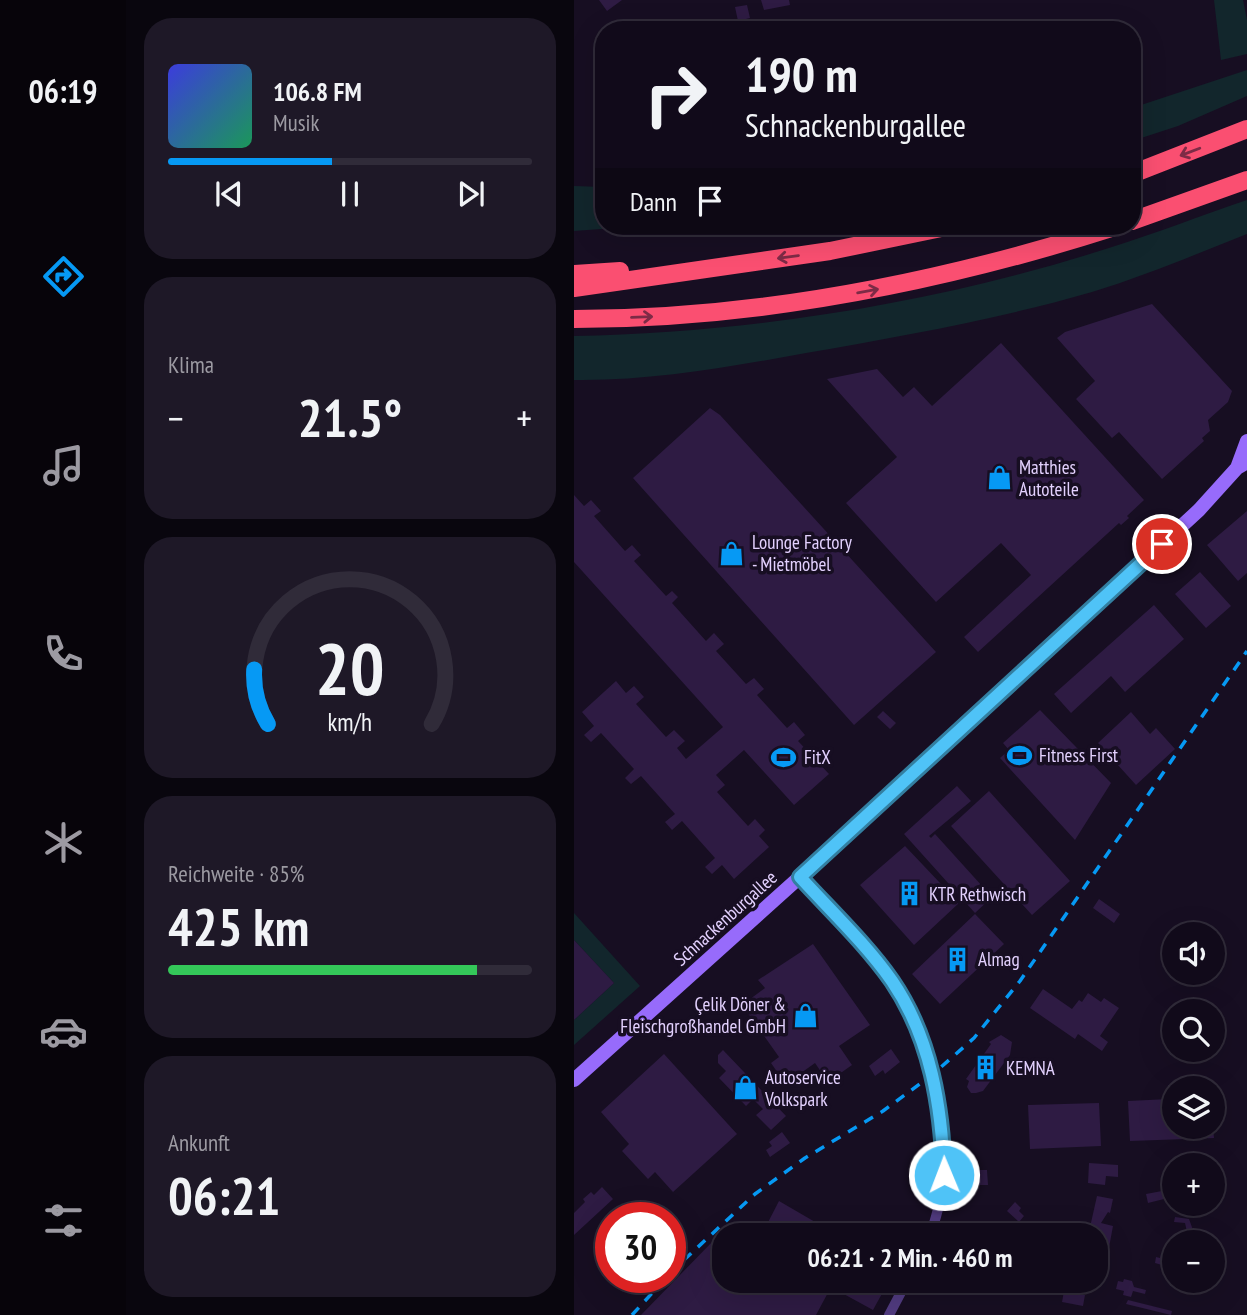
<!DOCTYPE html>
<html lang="de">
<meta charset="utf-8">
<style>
body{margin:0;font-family:"PT Sans Narrow",sans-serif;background:#1e1827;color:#f1f3f6;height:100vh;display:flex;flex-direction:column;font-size:26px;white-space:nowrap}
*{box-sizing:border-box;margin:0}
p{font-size:23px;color:#9c9aa2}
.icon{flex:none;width:38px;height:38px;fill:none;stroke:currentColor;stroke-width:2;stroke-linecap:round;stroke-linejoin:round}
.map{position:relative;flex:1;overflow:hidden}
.side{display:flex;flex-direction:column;gap:18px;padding:18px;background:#09060e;width:448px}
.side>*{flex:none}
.hud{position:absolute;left:21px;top:21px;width:546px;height:214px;border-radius:28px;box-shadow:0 7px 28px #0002,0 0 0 2px #302b39;background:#110a1a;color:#f1f3f6;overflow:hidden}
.tools{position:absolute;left:588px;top:922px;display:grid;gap:14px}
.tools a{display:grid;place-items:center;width:63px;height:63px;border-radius:50%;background:#110a1a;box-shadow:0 7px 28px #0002,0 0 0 2px #302b39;font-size:35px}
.speed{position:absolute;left:21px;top:1202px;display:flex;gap:14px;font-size:35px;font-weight:700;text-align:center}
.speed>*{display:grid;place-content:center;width:91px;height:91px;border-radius:50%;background:#110a1a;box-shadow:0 7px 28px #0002,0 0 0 2px #302b39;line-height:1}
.speed .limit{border:10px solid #d22;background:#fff;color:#111}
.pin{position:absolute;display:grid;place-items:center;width:60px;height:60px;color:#fff;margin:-30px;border:4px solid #fff;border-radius:50%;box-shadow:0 2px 7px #0007}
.me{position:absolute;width:77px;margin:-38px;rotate:359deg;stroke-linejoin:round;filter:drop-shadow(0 0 5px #0008)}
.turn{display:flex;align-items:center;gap:24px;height:147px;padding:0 35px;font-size:32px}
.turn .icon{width:91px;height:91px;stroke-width:2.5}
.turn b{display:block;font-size:49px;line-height:60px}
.then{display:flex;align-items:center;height:66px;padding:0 35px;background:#0003;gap:14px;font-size:26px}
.big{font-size:52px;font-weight:700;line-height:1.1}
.side .card{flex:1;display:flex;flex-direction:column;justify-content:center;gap:10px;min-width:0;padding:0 24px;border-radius:28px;background:#1e1827}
.side .dial{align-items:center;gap:0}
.dial svg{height:182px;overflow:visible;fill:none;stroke:#302b39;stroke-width:7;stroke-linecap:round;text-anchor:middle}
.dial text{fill:#f1f3f6;stroke:none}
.song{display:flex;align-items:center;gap:21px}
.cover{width:84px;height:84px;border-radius:10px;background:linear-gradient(135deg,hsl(240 70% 55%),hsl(150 70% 35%))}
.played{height:7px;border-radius:4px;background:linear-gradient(90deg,#0699f4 45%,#302b39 45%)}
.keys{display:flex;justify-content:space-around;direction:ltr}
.heat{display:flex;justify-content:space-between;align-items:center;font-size:38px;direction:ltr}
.charge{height:10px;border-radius:5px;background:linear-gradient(90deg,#34c759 85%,#302b39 0)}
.trip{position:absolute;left:138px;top:1223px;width:396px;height:70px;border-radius:28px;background:#110a1a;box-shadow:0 7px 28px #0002,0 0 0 2px #302b39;font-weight:700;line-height:70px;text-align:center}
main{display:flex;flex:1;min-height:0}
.dock{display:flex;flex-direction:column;width:126px;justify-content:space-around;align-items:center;background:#07040a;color:#9c9aa2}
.dock .icon{width:49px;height:49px}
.dock .on{color:#0699f4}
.dock b{font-size:32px;color:#f1f3f6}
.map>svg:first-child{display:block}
</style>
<main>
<nav class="dock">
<b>06:19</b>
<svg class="icon on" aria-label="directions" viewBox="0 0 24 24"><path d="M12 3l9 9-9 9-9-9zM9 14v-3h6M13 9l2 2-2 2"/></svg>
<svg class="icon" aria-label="music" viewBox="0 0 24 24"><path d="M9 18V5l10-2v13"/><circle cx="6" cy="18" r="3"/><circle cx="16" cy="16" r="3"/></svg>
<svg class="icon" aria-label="phone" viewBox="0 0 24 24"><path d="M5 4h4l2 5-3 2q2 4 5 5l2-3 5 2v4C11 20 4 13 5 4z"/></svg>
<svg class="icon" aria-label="climate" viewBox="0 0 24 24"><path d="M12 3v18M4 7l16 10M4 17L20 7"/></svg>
<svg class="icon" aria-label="car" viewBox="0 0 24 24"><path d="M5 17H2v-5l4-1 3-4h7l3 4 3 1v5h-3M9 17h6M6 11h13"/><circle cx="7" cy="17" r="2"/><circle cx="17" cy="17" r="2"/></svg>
<svg class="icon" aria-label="filters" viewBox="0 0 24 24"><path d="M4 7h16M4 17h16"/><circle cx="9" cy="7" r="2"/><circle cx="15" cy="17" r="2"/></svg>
</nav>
<section class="side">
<div class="card">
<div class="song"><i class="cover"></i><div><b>106.8 FM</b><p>Musik</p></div></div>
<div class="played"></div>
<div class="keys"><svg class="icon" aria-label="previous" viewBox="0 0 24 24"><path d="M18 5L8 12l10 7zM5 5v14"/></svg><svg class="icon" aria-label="pause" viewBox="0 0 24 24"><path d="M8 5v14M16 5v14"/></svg><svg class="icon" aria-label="next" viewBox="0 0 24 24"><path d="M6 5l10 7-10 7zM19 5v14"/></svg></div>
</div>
<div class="card"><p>Klima</p>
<div class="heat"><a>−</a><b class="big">21.5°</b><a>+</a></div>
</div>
<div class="card dial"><svg viewBox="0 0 100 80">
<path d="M14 69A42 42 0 1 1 86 69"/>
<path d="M14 69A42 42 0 0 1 8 45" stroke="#0699f4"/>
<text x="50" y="56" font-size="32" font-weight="700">20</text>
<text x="50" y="72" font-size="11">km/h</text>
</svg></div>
<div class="card"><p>Reichweite · 85%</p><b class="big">425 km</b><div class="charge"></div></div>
<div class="card"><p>Ankunft</p><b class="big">06:21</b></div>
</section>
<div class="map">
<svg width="673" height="1315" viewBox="0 0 673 1315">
<rect width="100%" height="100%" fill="#170e22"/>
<path fill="#12262c" d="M640 0H669L673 20V54L647 60Z
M673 70V96L604 126 558 141V108Z
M0 186 30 187V226H203L181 229 40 228 0 231Z
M673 200V234C622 254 571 276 518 292 425 319 328 336 232 353 156 367 78 381 0 380V336C182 332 365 303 538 247 583 233 628 215 673 200Z
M0 913 66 986 0 1045V1020L40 983 0 940Z"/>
<path fill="#2e1b43" d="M25 0H48L33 11Z
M187 0H215L216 5 190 10Z
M173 5 176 18 164 21 161 7Z
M578 304 658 391 654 402 634 420 636 431 628 438 630 441 588 479 545 432 538 438 502 399 521 381 483 338 491 332Z
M427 343 570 500 553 516 555 518 547 525 545 523 404 652 390 637 457 575 427 543 362 602 272 503 323 457 253 379 303 369 329 397 340 387 358 406Z
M136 408 146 415 362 652 280 725 59 478Z
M0 495 10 506 17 500 27 511 20 516 51 551 58 545 67 555 60 561 92 596 98 591 104 597 98 603 132 641 140 633 150 644 142 651 172 684 180 678 190 689 183 695 213 728 220 722 231 735 224 741 255 774 220 805 170 750 142 775 151 785 143 792 174 826 181 819 191 830 185 836 195 847 160 879 148 865 138 874 131 867 141 858 108 821 98 830 91 822 101 814 67 776 57 784 51 778 60 769 27 733 17 742 10 735 20 726 8 712 42 681 52 693 60 686 70 697 62 704 92 737 100 730 111 741 103 748 112 759 149 727 0 562Z
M673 511V573L664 581 633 545Z
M626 572 657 606 632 628 601 594Z
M580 605 610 639 551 692 537 676 497 713 480 694Z
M466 710 537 783 501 840 426 758 435 750 429 743Z
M309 711 322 723 316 729 303 717Z
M557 712 576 734 582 728 601 749 562 785 524 743Z
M383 786 397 801 355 836 357 838 361 834 418 897 401 913 330 834Z
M415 791 496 881 458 915 377 826Z
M331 846 385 903 340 945 286 885Z
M525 899 546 914 540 923 519 908Z
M401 914 430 944 366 1004 338 974Z
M0 940 40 983 0 1020Z
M239 944 296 1025 265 1046 278 1065 254 1082 241 1063 220 1078 214 1070 206 1076 197 1063 205 1057 168 1005 191 988 184 980Z
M469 989 498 1009 505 1000 508 1002 514 993 527 1002 530 998 545 1008 526 1036 534 1042 528 1051 504 1034 501 1039 456 1008Z
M427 1035 438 1042 436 1055 409 1091 402 1093H397L393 1087 395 1081 392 1079 417 1044 415 1042Z
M317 1049 326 1062 311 1074 309 1070 301 1076 295 1066Z
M149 1050 212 1116 197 1130 182 1115 189 1109 179 1099 172 1106 145 1078 152 1071 144 1063V1055Z
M90 1054 163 1134 99 1192 81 1172 74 1179 48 1151 55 1144 27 1112Z
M637 1083 638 1088H600V1127H639L640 1138 556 1141 554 1101 595 1099 594 1085Z
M525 1103 527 1146 456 1149 454 1105Z
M208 1132 216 1143 196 1157 192 1150 198 1146 195 1142Z
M515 1163 544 1165V1177L532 1176 531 1185 514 1183Z
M402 1170H413L414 1185H402Z
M28 1187 39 1199 0 1235V1213L11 1202 9 1199 17 1192 20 1195Z
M588 1191 590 1199 574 1203 572 1194Z
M523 1196 539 1199 536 1213 534 1212 527 1223 539 1226 534 1253H530L527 1270 522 1269V1236H514Z
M205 1201 260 1233 259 1236H187Z
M441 1202 447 1208 445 1211 450 1216 445 1222 433 1211Z
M601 1217 615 1219 619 1230 613 1232 611 1223 600 1222Z
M150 1238V1281H294L310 1290 299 1310 257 1287 242 1315H67L139 1241 143 1246Z
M587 1255 599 1257 598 1268 581 1263 582 1257 586 1258Z
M550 1279 558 1281 560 1287 572 1290 571 1294 559 1291 557 1297 549 1295 550 1291 542 1289 544 1281 549 1282Z
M490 1291 511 1295 509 1306 488 1302Z
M554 1300 598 1311 597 1315 552 1304Z"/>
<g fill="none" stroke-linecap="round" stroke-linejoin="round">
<path stroke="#513b80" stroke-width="10" d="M226 877C256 911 291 944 317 981 355 1034 372 1109 370 1173 369 1195 363 1215 356 1236
M315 1315 333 1281"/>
<path stroke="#976bfb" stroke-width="14" d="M663 468 673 441
M0 1080 247 858 625 510 663 468 673 462"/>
<path stroke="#fa4f71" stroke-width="18" d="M558 174 673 129
M558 221 673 180
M0 274 46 271
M0 288 256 251 377 226
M0 319C185 319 369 282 544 226"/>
<path stroke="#0699f4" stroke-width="3.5" stroke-dasharray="10 9" stroke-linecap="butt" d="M96 1273 181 1194 231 1158 309 1111 358 1075 400 1038 446 981 673 651
M58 1315 92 1278"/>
</g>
<defs><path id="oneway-shaft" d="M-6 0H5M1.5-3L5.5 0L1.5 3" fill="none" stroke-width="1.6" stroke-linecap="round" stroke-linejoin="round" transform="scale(1.75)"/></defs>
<g stroke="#7d2b46">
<use href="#oneway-shaft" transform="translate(616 152) rotate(159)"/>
<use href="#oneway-shaft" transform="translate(214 257) rotate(172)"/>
<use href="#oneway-shaft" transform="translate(294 291) rotate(-10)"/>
<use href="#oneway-shaft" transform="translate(68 317) rotate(-2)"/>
</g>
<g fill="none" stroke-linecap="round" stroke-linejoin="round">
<defs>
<path id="route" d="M370 1175C368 1108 357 1038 318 981 292 944 257 911 226 877L588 544"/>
</defs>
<use href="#route" stroke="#337fa1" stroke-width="18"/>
<use href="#route" stroke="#4fc3f7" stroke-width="12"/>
</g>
<defs>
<symbol id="shop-bare" viewBox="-9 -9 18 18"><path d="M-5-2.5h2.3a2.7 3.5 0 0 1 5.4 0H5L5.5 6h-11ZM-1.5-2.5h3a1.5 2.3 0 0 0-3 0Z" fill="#0699f4" stroke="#170e22" stroke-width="2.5" paint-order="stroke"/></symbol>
<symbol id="stadium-bare" viewBox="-9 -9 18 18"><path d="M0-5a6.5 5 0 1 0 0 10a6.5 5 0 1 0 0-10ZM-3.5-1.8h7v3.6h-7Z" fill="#0699f4" stroke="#170e22" stroke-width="2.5" paint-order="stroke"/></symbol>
<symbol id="building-bare" viewBox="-9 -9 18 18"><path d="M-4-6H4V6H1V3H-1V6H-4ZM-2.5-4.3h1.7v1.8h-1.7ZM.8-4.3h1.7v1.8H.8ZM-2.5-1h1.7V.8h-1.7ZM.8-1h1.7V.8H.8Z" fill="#0699f4" stroke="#170e22" stroke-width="2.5" paint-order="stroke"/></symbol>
</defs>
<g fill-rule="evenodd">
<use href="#shop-bare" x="408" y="460" width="35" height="35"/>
<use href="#shop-bare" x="140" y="536" width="35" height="35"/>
<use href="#stadium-bare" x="428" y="738" width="35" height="35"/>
<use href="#stadium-bare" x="192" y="740" width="35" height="35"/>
<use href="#building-bare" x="318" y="876" width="35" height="35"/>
<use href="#building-bare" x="366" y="942" width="35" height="35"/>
<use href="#shop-bare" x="214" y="998" width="35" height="35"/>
<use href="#building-bare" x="394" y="1050" width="35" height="35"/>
<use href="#shop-bare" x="154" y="1070" width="35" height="35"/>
</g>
<g text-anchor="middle" stroke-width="7" stroke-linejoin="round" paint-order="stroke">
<g font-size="19" fill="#e3d1fe" stroke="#170e22" text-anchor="start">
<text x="445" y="474">Matthies<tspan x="445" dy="22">Autoteile</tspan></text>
<text x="178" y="549">Lounge Factory<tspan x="178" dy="22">- Mietmöbel</tspan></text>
<text x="465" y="762">Fitness First</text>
<text x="230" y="764">FitX</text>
<text x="355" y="901">KTR Rethwisch</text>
<text x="404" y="966">Almag</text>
<text x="212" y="1011" text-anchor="end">Çelik Döner &amp;<tspan x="212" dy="22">Fleischgroßhandel GmbH</tspan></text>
<text x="432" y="1075">KEMNA</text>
<text x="191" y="1084">Autoservice<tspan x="191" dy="22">Volkspark</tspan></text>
</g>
<g font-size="19" fill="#e3d1fe" stroke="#170e22">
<text transform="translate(151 918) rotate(-42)" y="7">Schnackenburgallee</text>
</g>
</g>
</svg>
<div class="tools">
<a><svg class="icon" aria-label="sound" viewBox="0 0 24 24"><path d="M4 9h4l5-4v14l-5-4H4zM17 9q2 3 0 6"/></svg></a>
<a><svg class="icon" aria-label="search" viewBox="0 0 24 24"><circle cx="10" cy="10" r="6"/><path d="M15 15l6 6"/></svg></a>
<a><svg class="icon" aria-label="layers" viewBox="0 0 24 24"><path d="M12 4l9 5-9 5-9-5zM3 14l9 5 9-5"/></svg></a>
<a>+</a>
<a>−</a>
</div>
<div class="speed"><div class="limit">30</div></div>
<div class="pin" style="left:588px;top:544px;background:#d93025"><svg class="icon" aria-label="arrive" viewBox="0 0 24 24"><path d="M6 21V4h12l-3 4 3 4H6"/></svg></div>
<svg class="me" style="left:370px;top:1175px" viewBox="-20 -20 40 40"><circle r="17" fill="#4fc3f7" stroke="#fff" stroke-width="3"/><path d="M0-11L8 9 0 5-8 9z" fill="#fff"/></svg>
<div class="trip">06:21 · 2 Min. · 460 m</div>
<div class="hud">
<div class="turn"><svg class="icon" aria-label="right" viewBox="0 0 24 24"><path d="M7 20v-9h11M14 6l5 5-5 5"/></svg><div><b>190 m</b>Schnackenburgallee</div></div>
<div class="then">Dann<svg class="icon" aria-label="arrive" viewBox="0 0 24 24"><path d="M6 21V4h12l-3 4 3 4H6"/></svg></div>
</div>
</div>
</main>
